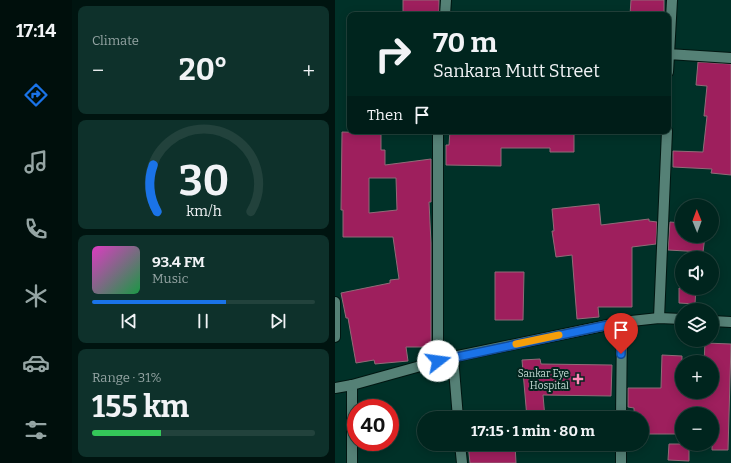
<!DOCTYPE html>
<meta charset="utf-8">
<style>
body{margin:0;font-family:Bitter,serif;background:#0e312b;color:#f1f3f6;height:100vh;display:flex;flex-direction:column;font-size:15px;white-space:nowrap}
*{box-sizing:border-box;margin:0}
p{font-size:13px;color:#95a5a4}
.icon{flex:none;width:22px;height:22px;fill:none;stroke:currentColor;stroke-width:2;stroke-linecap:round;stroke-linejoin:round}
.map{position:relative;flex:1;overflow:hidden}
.panel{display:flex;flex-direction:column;gap:6px;padding:6px;background:#001410;width:263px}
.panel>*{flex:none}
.banner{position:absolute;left:12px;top:12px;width:324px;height:122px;border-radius:8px;box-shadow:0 2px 10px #0003,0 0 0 1px #22423c;background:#00251e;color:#f1f3f6;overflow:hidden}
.needle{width:26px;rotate:359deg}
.controls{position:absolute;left:340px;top:199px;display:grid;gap:8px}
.controls a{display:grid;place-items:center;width:44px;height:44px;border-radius:50%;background:#00251e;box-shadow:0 2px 10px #0003,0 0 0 1px #22423c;font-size:20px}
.speed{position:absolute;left:12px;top:399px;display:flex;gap:8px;font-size:20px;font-weight:700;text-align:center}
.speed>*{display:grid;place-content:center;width:52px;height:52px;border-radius:50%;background:#00251e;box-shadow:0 2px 10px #0003,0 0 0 1px #22423c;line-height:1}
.speed .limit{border:6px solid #d22;background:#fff;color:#111}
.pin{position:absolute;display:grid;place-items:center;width:34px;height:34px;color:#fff;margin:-41px -17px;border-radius:50% 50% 50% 0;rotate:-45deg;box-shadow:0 0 4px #0007}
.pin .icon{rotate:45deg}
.me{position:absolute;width:44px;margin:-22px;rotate:75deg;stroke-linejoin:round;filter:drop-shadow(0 0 3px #0008)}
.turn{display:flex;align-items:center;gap:14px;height:84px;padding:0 20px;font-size:18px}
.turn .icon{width:52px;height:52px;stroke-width:2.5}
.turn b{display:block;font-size:28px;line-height:34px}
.then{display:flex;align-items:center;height:38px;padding:0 20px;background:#0003;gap:8px;font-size:15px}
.big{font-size:30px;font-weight:700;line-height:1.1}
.panel .tile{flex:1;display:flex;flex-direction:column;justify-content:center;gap:6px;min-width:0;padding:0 14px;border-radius:8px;background:#0e312b}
.panel .dial{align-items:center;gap:0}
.dial svg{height:104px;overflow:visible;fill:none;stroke:#22423c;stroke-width:7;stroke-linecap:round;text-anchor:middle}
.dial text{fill:#f1f3f6;stroke:none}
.song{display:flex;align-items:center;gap:12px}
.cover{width:48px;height:48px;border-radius:6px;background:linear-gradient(135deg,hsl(310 70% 55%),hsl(140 70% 35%))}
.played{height:4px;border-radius:2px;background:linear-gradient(90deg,#1a73e8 60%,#22423c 60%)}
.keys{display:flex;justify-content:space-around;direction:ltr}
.heat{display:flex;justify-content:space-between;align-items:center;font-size:22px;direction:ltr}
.charge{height:6px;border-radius:3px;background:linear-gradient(90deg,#34c759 31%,#22423c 0)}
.trip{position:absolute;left:82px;top:411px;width:232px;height:40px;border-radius:20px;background:#00251e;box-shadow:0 2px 10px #0003,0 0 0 1px #22423c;font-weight:700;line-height:40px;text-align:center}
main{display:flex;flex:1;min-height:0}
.tab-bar{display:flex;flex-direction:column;width:72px;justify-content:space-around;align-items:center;background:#000f0c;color:#95a5a4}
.tab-bar .icon{width:28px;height:28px}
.tab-bar .on{color:#1a73e8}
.tab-bar b{font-size:18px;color:#f1f3f6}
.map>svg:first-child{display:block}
</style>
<main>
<nav class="tab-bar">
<b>17:14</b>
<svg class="icon on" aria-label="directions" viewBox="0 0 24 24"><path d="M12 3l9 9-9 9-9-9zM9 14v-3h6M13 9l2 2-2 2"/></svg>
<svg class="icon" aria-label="music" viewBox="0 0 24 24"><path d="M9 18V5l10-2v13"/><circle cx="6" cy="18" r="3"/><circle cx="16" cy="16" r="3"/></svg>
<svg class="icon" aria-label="phone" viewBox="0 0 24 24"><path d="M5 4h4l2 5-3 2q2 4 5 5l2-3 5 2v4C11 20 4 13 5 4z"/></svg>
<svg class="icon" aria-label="climate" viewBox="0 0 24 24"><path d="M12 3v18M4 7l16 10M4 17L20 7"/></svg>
<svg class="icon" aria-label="car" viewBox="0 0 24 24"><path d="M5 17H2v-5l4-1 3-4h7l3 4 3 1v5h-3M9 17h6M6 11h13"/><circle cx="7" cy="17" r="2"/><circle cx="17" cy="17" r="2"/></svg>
<svg class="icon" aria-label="filters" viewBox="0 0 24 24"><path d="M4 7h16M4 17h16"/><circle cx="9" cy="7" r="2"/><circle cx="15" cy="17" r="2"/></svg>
</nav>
<section class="panel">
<div class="tile"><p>Climate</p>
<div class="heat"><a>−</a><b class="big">20°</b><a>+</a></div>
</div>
<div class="tile dial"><svg viewBox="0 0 100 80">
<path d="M14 69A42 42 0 1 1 86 69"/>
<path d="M14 69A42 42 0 0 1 11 33" stroke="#1a73e8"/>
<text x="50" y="56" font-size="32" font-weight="700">30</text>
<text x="50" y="72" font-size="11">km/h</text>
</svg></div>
<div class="tile">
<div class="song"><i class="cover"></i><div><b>93.4 FM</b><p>Music</p></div></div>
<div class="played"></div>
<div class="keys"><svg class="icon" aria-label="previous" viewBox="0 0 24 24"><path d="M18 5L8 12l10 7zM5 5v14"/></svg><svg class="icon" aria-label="pause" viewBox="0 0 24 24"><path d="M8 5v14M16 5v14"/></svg><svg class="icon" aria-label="next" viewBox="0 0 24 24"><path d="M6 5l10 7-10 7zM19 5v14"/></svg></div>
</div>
<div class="tile"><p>Range · 31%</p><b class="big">155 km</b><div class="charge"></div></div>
</section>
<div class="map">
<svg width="396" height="463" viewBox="0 0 396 463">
<rect width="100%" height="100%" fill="#003128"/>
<path fill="#9e1f5d" stroke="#916b78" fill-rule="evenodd" d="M68 0H104V15H68Z
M296 0H329V15H295Z
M363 62 396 64V175L376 173 377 169 338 167V151L368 152 372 116H369L372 86 361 85Z
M115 131H239V152H215V148H166V166L111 165V145H114Z
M7 132 46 133V150H50V165L96 159V202H94L96 243V347H71L73 361 40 364 39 360 21 363 13 318H11L6 293 55 283V280L64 279 58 237H8V210H6ZM34 178H61L62 210 34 213Z
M264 204 266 225 314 219V221L322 222 321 244 297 247V307H263L264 317 242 319 237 255 221 257 217 231H219L217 209Z
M335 222 347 223V236H370L368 252 333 250Z
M160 272H189L188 320H160Z
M344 288H361L360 304 344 303Z
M370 343 396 344 393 450H377V414H347V434H307V418H299V408L293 407V388H326L327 355 347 356V392H377V362H369Z
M205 359 206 364 277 365 276 396 208 395 210 418H192L187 360Z
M133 444H180L181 463H135Z
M334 444H354V461L333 460Z"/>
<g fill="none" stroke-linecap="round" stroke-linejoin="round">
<defs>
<path id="minor" d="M110 15 111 0
M333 54 396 58
M333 72 337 0
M103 131V361
M0 302V337
M324 318 332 131
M118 357 123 418
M17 385V463
M286 418 287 322
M125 444 127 463
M286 463V444"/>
<path id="tertiary" d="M377 321 396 322
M0 388 17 385 118 357 287 322 324 318 347 319"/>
</defs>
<use href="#minor" stroke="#011611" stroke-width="12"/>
<use href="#tertiary" stroke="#011611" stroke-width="12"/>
<use href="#minor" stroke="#558176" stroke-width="10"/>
<use href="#tertiary" stroke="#558176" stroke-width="10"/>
</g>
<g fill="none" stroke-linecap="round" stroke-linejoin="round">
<defs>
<path id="route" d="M103 361 287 322 286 354"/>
</defs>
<use href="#route" stroke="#114b97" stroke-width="10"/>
<use href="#route" stroke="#1a73e8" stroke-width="7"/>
<path stroke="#f59e0b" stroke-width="7" d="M181 344 224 335"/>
</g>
<path fill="#ff8eba" stroke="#03251e" stroke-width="1.5" d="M241 373h4v4h4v4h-4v4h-4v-4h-4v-4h4z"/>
<g text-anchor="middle" stroke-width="4" stroke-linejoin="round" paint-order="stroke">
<g font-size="10" fill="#c6ddd6" stroke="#03251e" text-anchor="end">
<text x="234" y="377">Sankar Eye<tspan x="234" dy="12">Hospital</tspan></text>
</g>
</g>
</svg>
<div class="controls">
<a><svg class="needle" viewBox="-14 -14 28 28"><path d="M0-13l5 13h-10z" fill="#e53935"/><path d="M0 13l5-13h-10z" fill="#95a5a4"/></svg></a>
<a><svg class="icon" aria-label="sound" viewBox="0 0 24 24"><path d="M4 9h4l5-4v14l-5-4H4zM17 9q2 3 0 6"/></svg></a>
<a><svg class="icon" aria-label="layers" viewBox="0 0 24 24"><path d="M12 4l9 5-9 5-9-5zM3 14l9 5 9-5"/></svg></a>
<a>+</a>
<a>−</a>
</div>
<div class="speed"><div class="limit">40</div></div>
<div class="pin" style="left:286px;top:354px;background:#d93025"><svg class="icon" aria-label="arrive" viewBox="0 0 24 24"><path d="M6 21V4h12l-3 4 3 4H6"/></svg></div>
<svg class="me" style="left:103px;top:361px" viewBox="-20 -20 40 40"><circle r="19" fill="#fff"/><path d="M0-13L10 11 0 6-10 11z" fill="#1a73e8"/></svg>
<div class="trip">17:15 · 1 min · 80 m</div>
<div class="banner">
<div class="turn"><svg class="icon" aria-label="right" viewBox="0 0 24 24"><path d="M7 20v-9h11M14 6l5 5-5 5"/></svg><div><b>70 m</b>Sankara Mutt Street</div></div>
<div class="then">Then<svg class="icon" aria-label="arrive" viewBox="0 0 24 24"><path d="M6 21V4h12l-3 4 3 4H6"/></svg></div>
</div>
</div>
</main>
